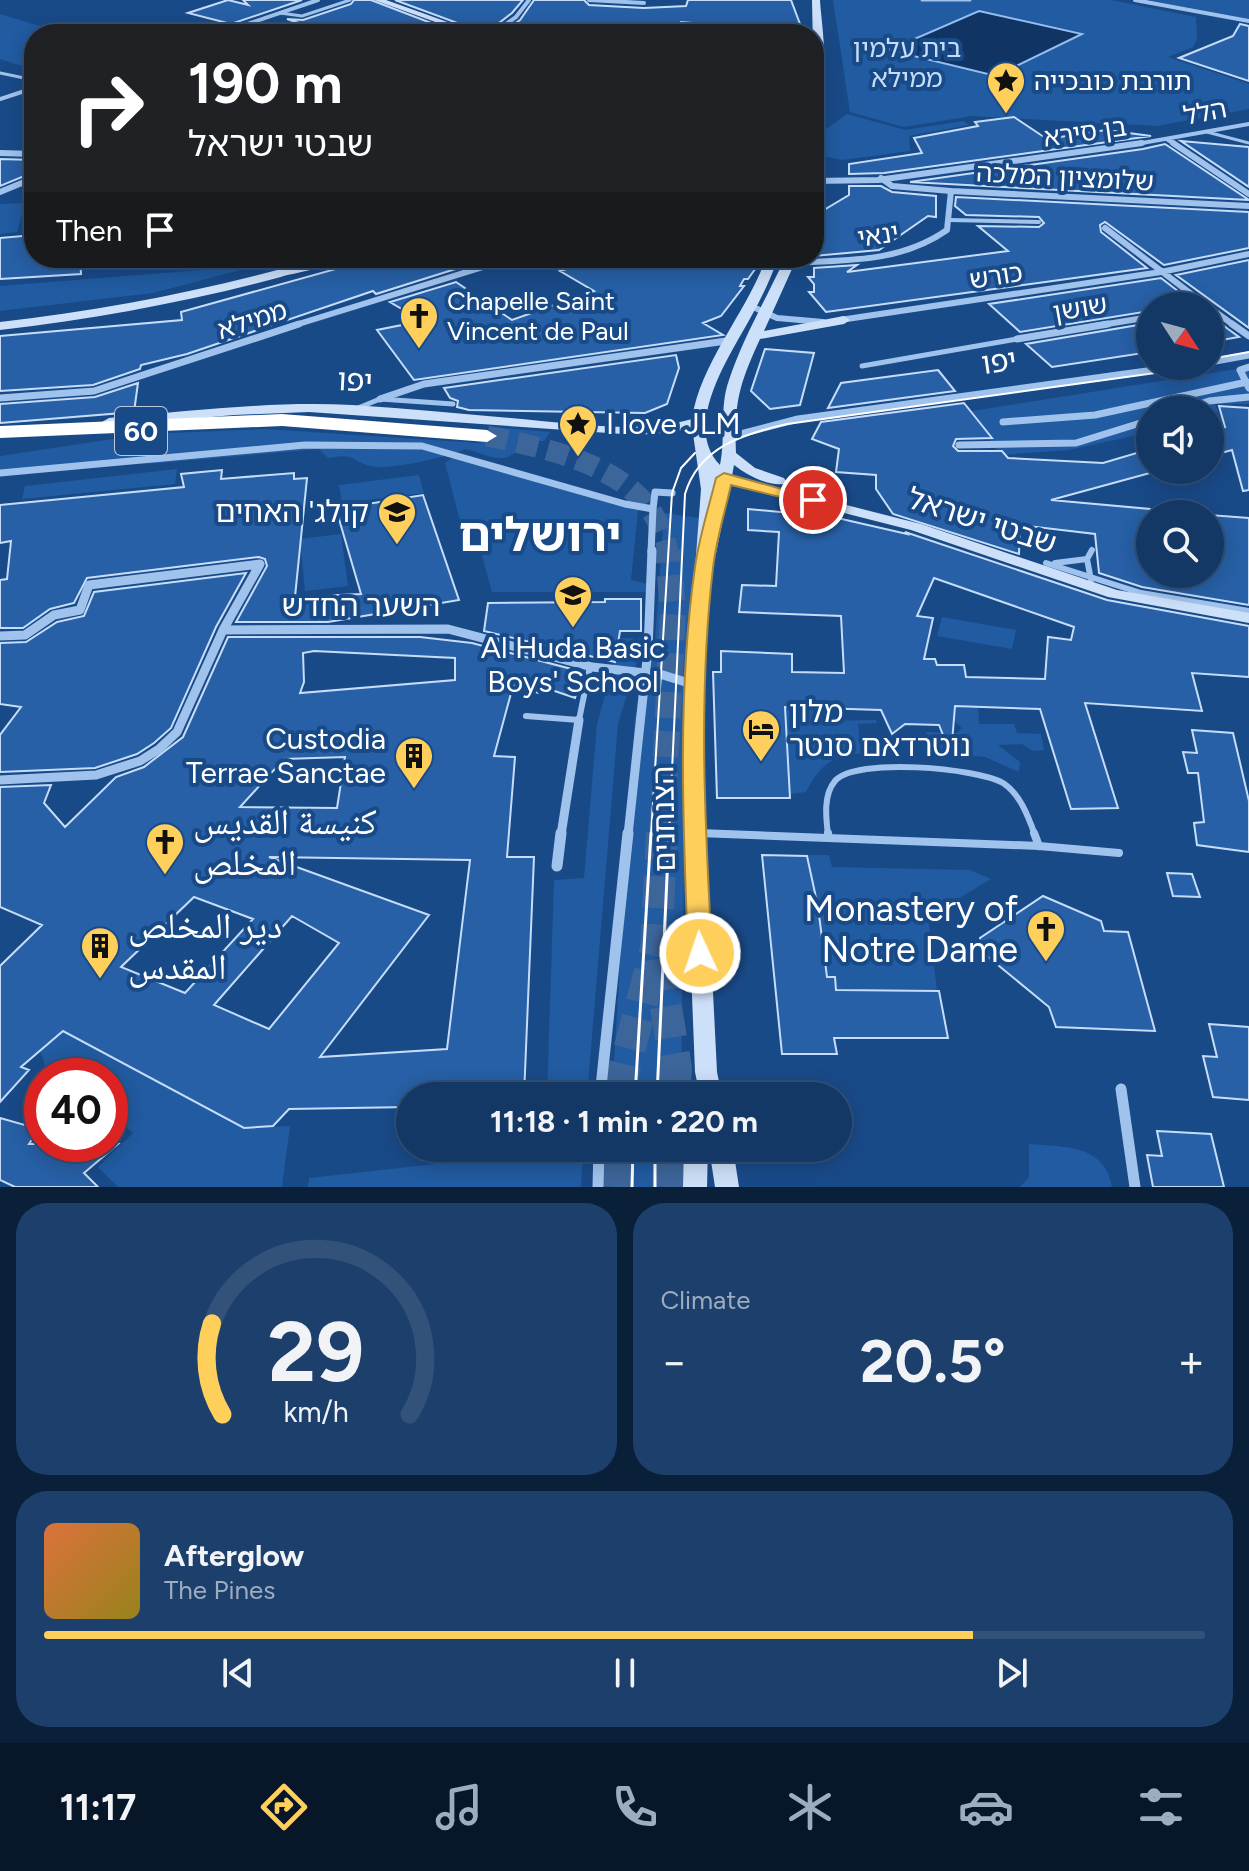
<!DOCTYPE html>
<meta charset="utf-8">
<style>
body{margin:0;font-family:Figtree,"Noto Naskh Arabic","Noto Sans Hebrew",sans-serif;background:#1c3f6c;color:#f1f3f6;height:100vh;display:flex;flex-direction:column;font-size:30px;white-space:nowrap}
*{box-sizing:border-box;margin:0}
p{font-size:26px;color:#9dacbf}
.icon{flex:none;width:44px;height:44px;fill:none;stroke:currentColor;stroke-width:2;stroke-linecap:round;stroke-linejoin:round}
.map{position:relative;height:1187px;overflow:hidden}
.panel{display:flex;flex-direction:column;gap:16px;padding:16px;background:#0a1f38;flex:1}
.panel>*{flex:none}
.hud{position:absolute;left:24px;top:24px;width:800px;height:244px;border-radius:32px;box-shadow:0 4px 20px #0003,0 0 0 2px #32527a;background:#202124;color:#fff;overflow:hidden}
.needle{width:52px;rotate:126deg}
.buttons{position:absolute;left:1136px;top:292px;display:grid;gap:16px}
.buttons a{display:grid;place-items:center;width:88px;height:88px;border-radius:50%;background:#133866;box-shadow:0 4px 20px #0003,0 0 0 2px #32527a;font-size:40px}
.speed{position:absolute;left:24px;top:1058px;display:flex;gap:16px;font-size:40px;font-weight:700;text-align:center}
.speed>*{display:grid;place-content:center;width:104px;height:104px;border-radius:50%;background:#133866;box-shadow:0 4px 20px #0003,0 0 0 2px #32527a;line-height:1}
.speed .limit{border:12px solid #d22;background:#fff;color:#111}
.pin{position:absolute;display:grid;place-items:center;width:68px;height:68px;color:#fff;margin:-34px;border:4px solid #fff;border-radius:50%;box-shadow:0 2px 8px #0007}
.me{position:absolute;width:88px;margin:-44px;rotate:357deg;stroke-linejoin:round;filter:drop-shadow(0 0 6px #0008)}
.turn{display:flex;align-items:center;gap:28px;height:168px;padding:0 32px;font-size:36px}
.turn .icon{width:104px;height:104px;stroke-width:2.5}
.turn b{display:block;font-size:56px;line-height:68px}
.then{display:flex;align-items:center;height:76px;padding:0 32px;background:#0003;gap:16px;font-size:30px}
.big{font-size:60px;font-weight:700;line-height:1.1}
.panel .widget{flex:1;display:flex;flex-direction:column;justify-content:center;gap:12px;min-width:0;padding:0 28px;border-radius:32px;background:#1c3f6c}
.panel .dial{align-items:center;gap:0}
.dial svg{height:208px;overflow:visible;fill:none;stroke:#32527a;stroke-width:7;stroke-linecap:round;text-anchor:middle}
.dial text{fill:#f1f3f6;stroke:none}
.song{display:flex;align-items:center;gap:24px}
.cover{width:96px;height:96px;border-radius:12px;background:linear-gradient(135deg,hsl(20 70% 55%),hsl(50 70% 35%))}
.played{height:8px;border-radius:4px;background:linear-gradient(90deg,#ffcf5c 80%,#32527a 80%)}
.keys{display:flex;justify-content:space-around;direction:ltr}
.heat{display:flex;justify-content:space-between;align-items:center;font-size:44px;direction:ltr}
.panel .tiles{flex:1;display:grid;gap:16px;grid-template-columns:1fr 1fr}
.widget:last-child{grid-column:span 2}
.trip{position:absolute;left:396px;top:1082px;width:456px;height:80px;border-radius:40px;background:#133866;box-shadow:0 4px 20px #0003,0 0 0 2px #32527a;font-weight:700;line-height:80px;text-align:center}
.tabs{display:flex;height:128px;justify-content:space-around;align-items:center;background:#081629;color:#9dacbf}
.tabs .icon{width:56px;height:56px}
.tabs .on{color:#ffcf5c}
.tabs b{font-size:36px;color:#f1f3f6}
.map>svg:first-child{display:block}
</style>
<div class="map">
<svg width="1249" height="1187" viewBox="0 0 1249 1187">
<rect width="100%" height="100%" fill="#194a88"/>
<path fill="#215ba1" d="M833 0H1111L1196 17 1197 39 1193 47 1168 57 1249 84V109L1157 126 972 116 904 127 850 112Z
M1148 0H1249V19Z
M0 14 66 34H34V70L0 59Z
M262 21 313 34H223Z
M847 114 905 130 964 121 969 125 909 136 910 151 842 160 814 154V138Z
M25 203 17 232 0 234V204Z
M262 258H287L153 293 0 311V286L227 268Z
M1249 367V404H1215L1218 412 1210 415V410H1150V432L1069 450 1000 455 972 411Z
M494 427 550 432 544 441H528C504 467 498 458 465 449 449 457 386 471 370 466 348 459 356 453 328 458L319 449 160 463 0 470V456L146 434 265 429 478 443 490 440Z
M454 457 638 510 631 580 648 584 646 592H492L473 522 460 521 445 463Z
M177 469 175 484 22 499 25 486Z
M419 475 424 493 342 503 339 485Z
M664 513 699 518 686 717 681 1096H612L635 717 654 654Z
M341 534 348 586 305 591 300 539Z
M942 617 1016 630 1012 649 937 636Z
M621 638 644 639 618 724 587 1096H547L554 880 584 878 597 724Z
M938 706 978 707 979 724H1014L1017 733 1041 734 1044 750 1033 751 1022 744 998 745 1020 762 1019 772 985 757 929 751 926 732 957 733 962 728Z
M785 707 820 708 822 721 876 720 877 723 858 724 860 744 901 750 894 754C851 753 827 749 806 792L790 794Z
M807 855H829L832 867 970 870 991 879 928 917 937 991 863 990 838 1008 835 978 827 977 818 908H768L812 889Z
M63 1031 244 1128 290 1126 282 1187H118L98 1167 133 1133 110 1113V1076H48L40 1050Z
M1029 1144C1064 1147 1105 1144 1112 1187H1020L1029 1177Z
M545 1148H583L581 1187H308L309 1178 544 1152Z
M611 1148H679L678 1187H610Z"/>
<path fill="#103565" stroke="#93beef" stroke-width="2" d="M979 11 1082 34 996 76 889 50Z"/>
<path fill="#2760a6" stroke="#c6ddf9" stroke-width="2" fill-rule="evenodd" d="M228 0 248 5 243 0H302L231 24 188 13Z
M354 0H371L460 34H331L287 19 303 20 351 4Z
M395 0H523L512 13 495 26 490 24 487 34Z
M534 0H584L589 5 644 8 686 6 688 0H791L803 32 681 22 672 34 576 26 564 34H515L506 30 520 20Z
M1240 24 1249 26V81L1179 58 1233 36Z
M1014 117 1047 139 1106 130 1151 136 884 173 849 174V164L922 153 914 138 978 126 975 122Z
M1181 141 1249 147V187Z
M1165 144 1249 200 910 182 1143 149Z
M0 159 34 160V172L0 186Z
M849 186H881L892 192 936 196V217L928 216 879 250 814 256V227L824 210 849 195Z
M956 197 1249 212V248L1164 265 1105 222 1100 225 1101 232 1147 268 826 312 809 292H814V284L808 277H814V268L857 265 847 272 1008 251 978 226 1039 227 1044 223 1039 217 966 215 955 206Z
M34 235V258H80L81 274 0 279V238Z
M375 258 484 260 376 294 373 291 187 354 141 365 140 369 93 385 0 391V336L182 320 181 312Z
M601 258 623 269 635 258H763L748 279H744L740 286H744L721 316 703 323 723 335 414 380 377 330 422 321 390 302 456 282 512 320 594 291 560 271Z
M1249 260V328L1176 275Z
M1161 278 1192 302 1150 306V311L1020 332 989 304Z
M1210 315 1228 329 1239 337 1210 342Z
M1150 323V352L1052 367 1026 344Z
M765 349 814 353 800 405 770 409 751 391Z
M676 355 679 368 667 404 645 413 469 410 457 407 458 401 450 398 444 388Z
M938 370 955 391 828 408 841 383Z
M138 383 134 412 0 423V404L95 397Z
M964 403 992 438 956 439 953 446 958 451H1002L1008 458 1103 463 1150 449V473L1051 500 1150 509V574H1210V515L1249 518V605L1142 587 1099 573 1095 534 1020 525 1019 554 893 514 876 489V475L836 472 839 449 812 439 821 422Z
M1219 406 1249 408V490L1243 491 1232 450 1210 456V431L1225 427Z
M222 470 221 479 294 473V479L307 478 295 597 361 594 336 509 423 495 459 600 328 622H236L267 566 265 559 259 557 87 578 74 603 50 609 23 628H0V580L7 579 11 541 0 543V505L184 487 181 474Z
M748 509 833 517 907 534 905 532 1107 600 1249 626V677L1192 673 1202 711 1085 703 1118 808 1071 809 1040 709 955 706 951 755 939 725 905 724 892 734 881 710 785 707 790 798H717L713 672H721V651L792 654V672L844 673 841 616 739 612 742 585 776 586 779 532 748 530ZM934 578 1074 627 1071 640 1048 637 1045 679 966 677 964 665H937L935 659H924L933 618 917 616Z
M246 573 216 627 171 728 154 743 137 754 95 768 0 772V735L21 707 0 704V643L26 642 57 622 84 616 94 592Z
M605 599H641V631H620L615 662 484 631 488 603 605 602Z
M228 637H420L472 643 583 672 575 698 543 687 539 693 513 686 494 756 515 757 507 857H534L524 1096H410V1107L289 1109 273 1126 244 1128 63 1031 21 1067 29 1070 0 1102V966L42 925 0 907V787L51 785 44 803 65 827 116 777 144 767 183 737ZM314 651 455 658V680L300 693 304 682 303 653ZM345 757 337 808 240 807 284 759ZM269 857 470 860 447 1049 320 1057 429 915ZM194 897 253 919 185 993 121 967ZM292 916 339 943 269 1029 214 1005Z
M1192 730 1233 733 1249 801V852L1197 845 1194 823 1204 822 1198 773H1188L1183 752 1197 753Z
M762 855 807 856 818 907 827 977H835L836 990 939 991 948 1038H834L837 1054H782Z
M1167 873 1192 874 1200 897 1173 896Z
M1043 896 1101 921 1104 931 1128 932 1155 1031 1056 1027 1049 1007 982 952 980 938Z
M1209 1024 1249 1027V1100L1213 1097 1203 1056 1217 1057Z
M0 1118 39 1129 29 1144H118L84 1173 98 1187H15L0 1180Z
M1157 1131 1211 1134 1224 1187H1153L1147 1155 1162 1156Z"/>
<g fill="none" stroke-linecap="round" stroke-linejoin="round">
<path stroke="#3c659a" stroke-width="21" stroke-dasharray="21 10" stroke-linecap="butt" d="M487 436C558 451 652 469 668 552"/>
<path stroke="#3c659a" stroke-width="26" stroke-dasharray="26 13" stroke-linecap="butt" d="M662 835 673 611 668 550"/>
<path stroke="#3c659a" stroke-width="32" stroke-dasharray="32 16" stroke-linecap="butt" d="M658 959 676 1068 674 1096
M622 1096 623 1074 656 948 662 833
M616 1187 618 1148
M668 1187 670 1148"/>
<path stroke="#a0c3ed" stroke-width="3" d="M922 0H970
M280 13 302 16 350 0
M0 73 34 80
M1207 132 1249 143"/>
<path stroke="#a0c3ed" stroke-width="4" d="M950 220 1039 222"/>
<path stroke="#a0c3ed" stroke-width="5" d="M862 366 1017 339
M358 408 380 399 453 404"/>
<path stroke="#a0c3ed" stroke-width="6" d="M1046 563 1141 593 1249 611
M1055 563 1087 559
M1091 580 1087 559 1092 550
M526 716 579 720 590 666
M699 833 739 835
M828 835C826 818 823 795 835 781 856 757 977 768 1003 783 1020 794 1028 816 1035 835"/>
<path stroke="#a0c3ed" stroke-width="8" d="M699 833 1039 846 1119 853
M828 833 829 838
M1034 833 1039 846"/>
<path stroke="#a0c3ed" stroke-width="4" d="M589 0 644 3
M1135 0 1249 21
M218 34 318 0
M492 34 516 17 529 0
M0 99 34 88
M1168 140 1176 145
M1131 145 1249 124"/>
<path stroke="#a0c3ed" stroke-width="6" d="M1173 143 1249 194
M0 153 34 154
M881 178 892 186 951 191 1249 206
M814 181 878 180 1142 143
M0 192 34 178
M1105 228 1207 306
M770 264C832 259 894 267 947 230L951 191
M751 306 777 318 823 322
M1210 308 1235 326
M840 320 1161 272 1249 254
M292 326 512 258
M1095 326 1150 317"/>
<path stroke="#a0c3ed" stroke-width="7" d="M1232 324 1249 336
M1017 339 1108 324
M1210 362 1249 355
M1249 367 1240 370 1249 388
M0 398 94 391 299 324
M380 399 424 384 733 340
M1181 410 1209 401 1249 397
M1003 422 1095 415 1247 382
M729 437 798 419 1183 366
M959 445 1076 443 1150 420
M0 473 305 445 422 446 625 504 653 509 655 492 672 493
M651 552 653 509"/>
<path stroke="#a0c3ed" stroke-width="9" d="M223 630 448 629 592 667 663 675 695 685
M0 636 25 635 54 615 80 610 89 585 260 564
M0 780 96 775 140 761 159 749 177 732 223 630 260 564
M561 835 579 720
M628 835 648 650 652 550"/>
<path stroke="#a0c3ed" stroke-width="11" d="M557 866 561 833
M1121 1089 1135 1187
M600 1096 628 833
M598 1187 599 1148"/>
<path fill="#cde0f9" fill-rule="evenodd" d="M374 0H386L481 34H469Z
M812 0H820C821 22 832 82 814 95Z
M322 258H341C325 269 296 272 277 278 186 302 94 319 0 330V322C110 310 216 288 322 258Z
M766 258H778C771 278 762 297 752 315 731 354 681 425 720 465 726 437 719 408 729 380 742 340 767 297 785 258H797L764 331 844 316 850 320 844 324 760 339C739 385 734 402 736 453L755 468 784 478 786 481 784 484C767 486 747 475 734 465L732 476 921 524 1117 590 1249 613V623L1108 597 911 530 730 484 716 553 710 557 705 662 703 792 717 1072 722 1096H700L695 1072 684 792 688 662 701 489 692 427 675 432 637 435 309 412 234 415 109 426 102 422 109 418C190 411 271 401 352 405 415 409 478 415 541 421 591 425 644 433 692 419 700 363 747 312 766 258Z
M684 1148H708L707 1187H683Z
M709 1148H733L739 1187H715Z"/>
<path fill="#fff" fill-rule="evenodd" d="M282 414 487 430 497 436 487 442 282 426 0 438V426Z"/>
<path stroke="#fff" stroke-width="2" d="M1210 359 1249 352
M651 835 672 493 681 468 695 453
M669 835 685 494C699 447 743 434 787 424L1206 366"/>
<path stroke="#fff" stroke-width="3" d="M635 1096 651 833
M657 1096 669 833
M655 1148V1187
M632 1187 633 1148"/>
</g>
<path fill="#ffcf5c" stroke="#a6873c" stroke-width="2" d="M724 473 821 500 813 505 731 485C725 512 716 540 713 568 698 695 705 826 712 953L709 959H692L688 953C683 827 677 692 695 567 699 537 709 507 716 478Z"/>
<defs>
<symbol id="sight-pin" viewBox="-11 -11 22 30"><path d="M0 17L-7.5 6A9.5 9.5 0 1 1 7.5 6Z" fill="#ffcf5c" stroke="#194a88"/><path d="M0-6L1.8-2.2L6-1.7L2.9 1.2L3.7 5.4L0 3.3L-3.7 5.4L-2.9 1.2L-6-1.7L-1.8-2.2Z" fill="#111"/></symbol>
<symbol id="church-pin" viewBox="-11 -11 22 30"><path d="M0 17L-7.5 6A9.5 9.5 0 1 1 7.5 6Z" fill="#ffcf5c" stroke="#194a88"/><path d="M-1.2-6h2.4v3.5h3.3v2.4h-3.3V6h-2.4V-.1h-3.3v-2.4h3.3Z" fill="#111"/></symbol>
<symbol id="university-pin" viewBox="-11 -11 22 30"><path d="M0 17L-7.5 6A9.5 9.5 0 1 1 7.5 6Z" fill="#ffcf5c" stroke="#194a88"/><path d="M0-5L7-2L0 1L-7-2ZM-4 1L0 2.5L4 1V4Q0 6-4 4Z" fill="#111"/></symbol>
<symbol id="school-pin" viewBox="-11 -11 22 30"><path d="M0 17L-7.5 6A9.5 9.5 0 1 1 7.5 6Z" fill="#ffcf5c" stroke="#194a88"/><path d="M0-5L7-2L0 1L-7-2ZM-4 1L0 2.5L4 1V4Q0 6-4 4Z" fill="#111"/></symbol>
<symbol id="hotel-pin" viewBox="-11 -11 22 30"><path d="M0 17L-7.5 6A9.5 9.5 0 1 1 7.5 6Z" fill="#ffcf5c" stroke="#194a88"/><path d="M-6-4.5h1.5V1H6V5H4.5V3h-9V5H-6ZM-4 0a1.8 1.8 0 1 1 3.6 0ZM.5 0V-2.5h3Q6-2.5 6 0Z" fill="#111"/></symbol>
<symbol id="building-pin" viewBox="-11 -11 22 30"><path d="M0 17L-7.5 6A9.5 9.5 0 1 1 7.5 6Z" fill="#ffcf5c" stroke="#194a88"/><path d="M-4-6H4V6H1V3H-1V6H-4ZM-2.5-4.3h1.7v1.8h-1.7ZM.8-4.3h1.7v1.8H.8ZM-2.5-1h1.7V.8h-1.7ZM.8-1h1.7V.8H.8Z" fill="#111"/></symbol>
</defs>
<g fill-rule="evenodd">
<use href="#sight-pin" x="984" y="59" width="44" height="60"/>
<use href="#church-pin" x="397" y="294" width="44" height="60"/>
<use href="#sight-pin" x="556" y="402" width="44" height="60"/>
<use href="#university-pin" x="375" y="490" width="44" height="60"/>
<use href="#school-pin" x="551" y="573" width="44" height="60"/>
<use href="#hotel-pin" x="739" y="707" width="44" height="60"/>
<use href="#building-pin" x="392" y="734" width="44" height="60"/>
<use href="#church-pin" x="143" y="820" width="44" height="60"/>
<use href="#church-pin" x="1024" y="907" width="44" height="60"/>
<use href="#building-pin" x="78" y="924" width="44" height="60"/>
</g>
<g text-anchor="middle" stroke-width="8" stroke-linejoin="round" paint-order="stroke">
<g font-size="26" fill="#c6ddf9" stroke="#194a88">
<text x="907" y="57">בית עלמין<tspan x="907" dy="30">ממילא</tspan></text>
</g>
<g font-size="26" fill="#fff" stroke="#194a88" text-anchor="start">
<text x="1034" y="90">תורבת כובכייה</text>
<text x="447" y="310">Chapelle Saint<tspan x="447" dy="30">Vincent de Paul</tspan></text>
</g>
<g font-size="26" fill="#fff" stroke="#194a88">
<text transform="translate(1205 112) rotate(-11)" y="9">הלל</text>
<text transform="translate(1085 132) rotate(-8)" y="9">בן סירא</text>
<text transform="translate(1065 177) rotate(3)" y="9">שלומציון המלכה</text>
<text transform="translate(878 235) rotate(-9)" y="9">ינאי</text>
<text transform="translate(996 276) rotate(-9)" y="9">כורש</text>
<text transform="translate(1080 308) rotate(-10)" y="9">שושן</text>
<text transform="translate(252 320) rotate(-18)" y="9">ממילא</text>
</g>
<rect fill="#194a88" stroke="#bac9db" stroke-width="2" x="115" y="407" width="52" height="48" rx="6"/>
<g font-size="28" font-weight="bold" fill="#fff">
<text x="141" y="441">60</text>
</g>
<g font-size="30" fill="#fff" stroke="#194a88">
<text transform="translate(999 362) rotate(-8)" y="10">יפו</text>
<text transform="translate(355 381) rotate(3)" y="10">יפו</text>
<text transform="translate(982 521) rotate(18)" y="10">שבטי ישראל</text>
<text x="361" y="616">השער החדש</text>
<text transform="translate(664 819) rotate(-91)" y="10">הצנחנים</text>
</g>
<g font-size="30" fill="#fff" stroke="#194a88" text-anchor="start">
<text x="606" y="434">I love JLM</text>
<text x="369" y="522" text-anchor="end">קולג' האחים</text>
<text x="573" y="658" text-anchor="middle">Al Huda Basic<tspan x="573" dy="34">Boys' School</tspan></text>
<text x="789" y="722">מלון<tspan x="789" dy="34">נוטרדאם סנטר</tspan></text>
<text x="386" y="749" text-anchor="end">Custodia<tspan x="386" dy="34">Terrae Sanctae</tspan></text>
</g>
<g font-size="36" fill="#fff" stroke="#194a88" text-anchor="start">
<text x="193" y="834">كنيسة القديس<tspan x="193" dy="41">المخلص</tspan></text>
<text x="1018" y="921" text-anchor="end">Monastery of<tspan x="1018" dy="41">Notre Dame</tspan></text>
<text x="128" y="938">دير المخلص<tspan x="128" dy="41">المقدس</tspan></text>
</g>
<g font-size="46" font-weight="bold" fill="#fff" stroke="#194a88">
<text x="540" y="551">ירושלים</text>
</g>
</g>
</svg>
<div class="buttons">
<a><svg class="needle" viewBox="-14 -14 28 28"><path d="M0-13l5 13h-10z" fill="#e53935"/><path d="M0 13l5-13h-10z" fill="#9dacbf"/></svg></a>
<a><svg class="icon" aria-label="sound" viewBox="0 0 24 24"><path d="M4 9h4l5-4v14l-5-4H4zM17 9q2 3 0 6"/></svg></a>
<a><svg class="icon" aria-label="search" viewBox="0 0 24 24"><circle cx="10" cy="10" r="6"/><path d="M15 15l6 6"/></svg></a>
</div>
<div class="speed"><div class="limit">40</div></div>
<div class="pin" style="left:813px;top:500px;background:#d93025"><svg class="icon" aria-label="arrive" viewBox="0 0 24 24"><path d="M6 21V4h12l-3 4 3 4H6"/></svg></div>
<svg class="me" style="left:700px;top:953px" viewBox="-20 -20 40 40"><circle r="17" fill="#ffcf5c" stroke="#fff" stroke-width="3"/><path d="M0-11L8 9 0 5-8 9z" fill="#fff"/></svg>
<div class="trip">11:18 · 1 min · 220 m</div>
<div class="hud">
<div class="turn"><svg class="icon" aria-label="right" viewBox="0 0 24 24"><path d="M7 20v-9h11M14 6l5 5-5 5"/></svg><div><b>190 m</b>שבטי ישראל</div></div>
<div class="then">Then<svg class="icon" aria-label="arrive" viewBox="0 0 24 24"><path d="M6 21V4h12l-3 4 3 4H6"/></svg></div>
</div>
</div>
<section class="panel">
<div class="tiles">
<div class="widget dial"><svg viewBox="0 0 100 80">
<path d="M14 69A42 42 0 1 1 86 69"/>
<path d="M14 69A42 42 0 0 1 10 34" stroke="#ffcf5c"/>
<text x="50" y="56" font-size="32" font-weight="700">29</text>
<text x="50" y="72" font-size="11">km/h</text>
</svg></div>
<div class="widget"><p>Climate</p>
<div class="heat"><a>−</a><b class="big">20.5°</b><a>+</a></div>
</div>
<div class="widget">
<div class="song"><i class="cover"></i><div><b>Afterglow</b><p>The Pines</p></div></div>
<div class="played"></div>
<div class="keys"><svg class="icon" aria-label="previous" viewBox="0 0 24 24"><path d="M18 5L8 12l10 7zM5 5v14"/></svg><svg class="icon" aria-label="pause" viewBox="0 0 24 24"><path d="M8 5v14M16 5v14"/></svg><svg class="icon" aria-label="next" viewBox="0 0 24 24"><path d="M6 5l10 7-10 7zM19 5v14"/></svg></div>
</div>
</div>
</section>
<nav class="tabs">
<b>11:17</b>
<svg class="icon on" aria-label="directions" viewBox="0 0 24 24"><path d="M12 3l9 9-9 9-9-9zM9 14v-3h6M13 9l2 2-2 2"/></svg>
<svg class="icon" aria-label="music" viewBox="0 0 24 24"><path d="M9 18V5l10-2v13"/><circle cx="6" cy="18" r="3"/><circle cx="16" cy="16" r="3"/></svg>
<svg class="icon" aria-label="phone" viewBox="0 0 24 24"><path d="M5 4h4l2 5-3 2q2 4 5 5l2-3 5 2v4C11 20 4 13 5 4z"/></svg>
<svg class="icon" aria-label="climate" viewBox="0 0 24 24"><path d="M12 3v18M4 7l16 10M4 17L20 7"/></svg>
<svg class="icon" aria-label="car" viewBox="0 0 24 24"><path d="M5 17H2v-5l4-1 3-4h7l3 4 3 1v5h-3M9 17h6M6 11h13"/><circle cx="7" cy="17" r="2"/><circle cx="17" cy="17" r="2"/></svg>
<svg class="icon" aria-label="filters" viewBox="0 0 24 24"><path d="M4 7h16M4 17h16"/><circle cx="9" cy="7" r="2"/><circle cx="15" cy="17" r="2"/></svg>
</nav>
